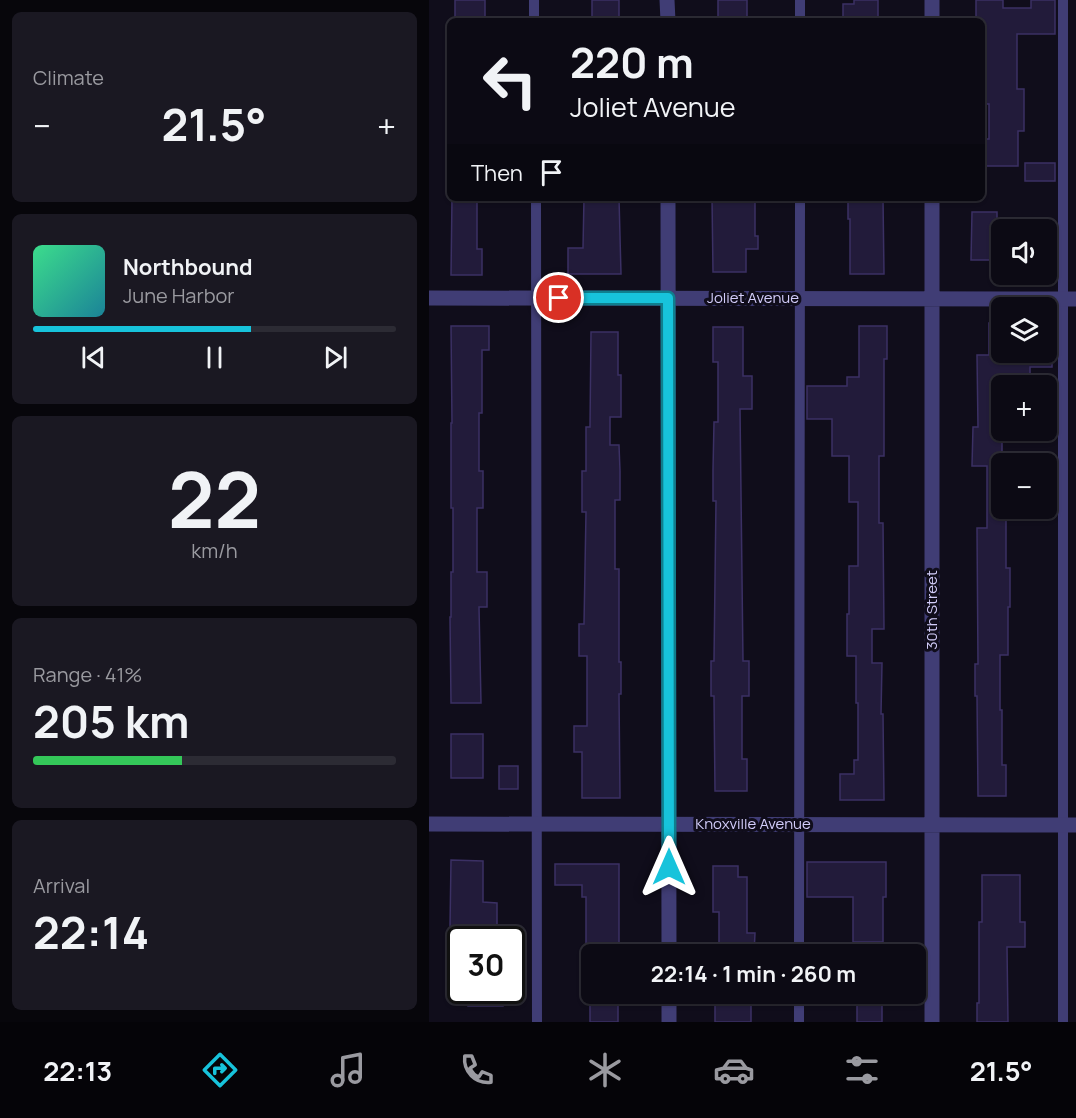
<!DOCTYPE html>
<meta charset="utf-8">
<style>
body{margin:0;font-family:Manrope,sans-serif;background:#1a1822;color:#f1f3f6;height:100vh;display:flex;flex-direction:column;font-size:22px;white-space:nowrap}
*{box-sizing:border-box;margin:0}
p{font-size:20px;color:#9a9aa0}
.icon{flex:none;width:33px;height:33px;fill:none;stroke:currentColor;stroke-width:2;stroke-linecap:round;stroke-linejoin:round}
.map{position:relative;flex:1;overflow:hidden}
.drawer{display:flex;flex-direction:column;gap:12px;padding:12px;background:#07060b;width:429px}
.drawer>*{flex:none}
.guide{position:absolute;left:18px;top:18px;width:538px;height:183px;border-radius:9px;box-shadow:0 2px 4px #0004,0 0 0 2px #2c2b34;background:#0c0a14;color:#f1f3f6;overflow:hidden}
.tools{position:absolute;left:562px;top:219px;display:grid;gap:12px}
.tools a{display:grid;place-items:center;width:66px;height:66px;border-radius:9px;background:#0c0a14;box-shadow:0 2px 4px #0004,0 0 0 2px #2c2b34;font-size:30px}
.speed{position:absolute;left:18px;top:926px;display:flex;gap:12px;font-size:30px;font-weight:700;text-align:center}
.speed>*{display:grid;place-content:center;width:78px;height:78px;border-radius:50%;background:#0c0a14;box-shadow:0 2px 4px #0004,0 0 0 2px #2c2b34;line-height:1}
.speed .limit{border:3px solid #111;border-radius:9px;background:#fff;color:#111}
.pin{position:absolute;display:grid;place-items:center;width:51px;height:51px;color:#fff;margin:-26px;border:3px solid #fff;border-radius:50%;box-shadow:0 2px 6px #0007}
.me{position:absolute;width:66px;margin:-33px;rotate:0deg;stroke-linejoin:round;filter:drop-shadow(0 0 4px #0008)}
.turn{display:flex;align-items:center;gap:21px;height:126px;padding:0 24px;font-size:27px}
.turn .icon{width:78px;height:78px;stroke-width:2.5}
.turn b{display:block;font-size:42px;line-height:51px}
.then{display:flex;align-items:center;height:57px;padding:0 24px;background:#0003;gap:12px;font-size:22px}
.big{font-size:45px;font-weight:700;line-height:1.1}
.drawer .widget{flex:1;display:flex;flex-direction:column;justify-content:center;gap:9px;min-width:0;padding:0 21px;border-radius:9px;background:#1a1822}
.drawer .dial{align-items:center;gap:0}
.dial b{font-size:78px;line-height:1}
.song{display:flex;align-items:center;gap:18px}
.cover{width:72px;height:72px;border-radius:9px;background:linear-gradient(135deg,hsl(150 70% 55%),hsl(190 70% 35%))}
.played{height:6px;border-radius:3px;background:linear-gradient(90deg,#17c3db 60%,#2c2b34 60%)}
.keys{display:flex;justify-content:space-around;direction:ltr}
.heat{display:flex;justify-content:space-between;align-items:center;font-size:33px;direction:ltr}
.charge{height:9px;border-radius:4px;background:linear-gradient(90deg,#34c759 41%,#2c2b34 0)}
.trip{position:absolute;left:152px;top:944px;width:345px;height:60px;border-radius:9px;background:#0c0a14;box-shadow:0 2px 4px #0004,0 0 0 2px #2c2b34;font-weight:700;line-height:60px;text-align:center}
.tab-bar{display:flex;height:96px;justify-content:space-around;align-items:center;background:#050408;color:#9a9aa0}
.tab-bar .icon{width:42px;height:42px}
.tab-bar .selected{color:#17c3db}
.tab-bar b{font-size:27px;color:#f1f3f6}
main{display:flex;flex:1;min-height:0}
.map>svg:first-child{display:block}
</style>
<main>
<section class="drawer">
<div class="widget"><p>Climate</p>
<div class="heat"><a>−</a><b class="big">21.5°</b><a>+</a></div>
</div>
<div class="widget">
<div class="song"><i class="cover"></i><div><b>Northbound</b><p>June Harbor</p></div></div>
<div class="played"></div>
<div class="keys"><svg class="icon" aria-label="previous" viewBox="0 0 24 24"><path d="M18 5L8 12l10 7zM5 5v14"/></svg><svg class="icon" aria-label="pause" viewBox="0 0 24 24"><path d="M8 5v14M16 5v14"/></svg><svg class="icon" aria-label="next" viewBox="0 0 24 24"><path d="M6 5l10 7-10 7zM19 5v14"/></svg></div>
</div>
<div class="widget dial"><b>22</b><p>km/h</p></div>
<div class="widget"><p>Range · 41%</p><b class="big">205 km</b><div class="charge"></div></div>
<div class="widget"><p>Arrival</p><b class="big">22:14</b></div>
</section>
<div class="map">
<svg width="647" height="1022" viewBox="0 0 647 1022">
<rect width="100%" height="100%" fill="#100d1b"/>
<path fill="#221b3a" stroke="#3b3064" stroke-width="1.5" d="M26 0H56V21H26Z
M163 0H190V21H163Z
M289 0H318V21H289Z
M425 0H449V21H414V4H425Z
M547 0H574V8H602V0H626V34H588V89H595V131H589V166H554V139H560V104H554V21H547Z
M596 163H626V181H596Z
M23 198H48V249H53V275H22Z
M155 198H190L192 274H139V248H154Z
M283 198H313V200H326V236H329V249H317V272H284Z
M419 198H454L455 274H421V219H419Z
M543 212H568V246H573V260H542Z
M560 323H573V352H623V367H601V386H573V508H577V568H581V607H579V655H571V710H573V765H577V796H549L548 696H546V664H549L548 528H558V466H543L544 427H549L548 355H560Z
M22 326H60V350H53V413H50V471H54V508H48V572H58V607H50L52 703H22L21 617H22V572H24V508H22V423H23Z
M430 326H458V359H455V456H450V523H454L455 629H443V663H453L452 714H454L455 800H411V774H425V760H429V703H427V656H418V614H420V566H429V502H420V456H403V419H378V386H418V377H430Z
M284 327H314V376H323V409H311L314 661H320V696H313V759H318V791H286L285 696H282V661H285L287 501H284V470L285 422H289V362H284Z
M162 332H189V375H192V417H181V445H190L191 471V500H186V569H190V662H192V694H190L191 798H153V752H145V726H158V656H150V624H155L157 512H153V471H157V427H161Z
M22 734H54V778H22Z
M70 766H89V789H70Z
M22 860 54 861V902L68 903V928H21Z
M378 862H457V897H454V942H424V897H378Z
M126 864H190V946H157V897H153V885H126Z
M284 866H309V877H318V933H326L325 954H290V912H284Z
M553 875H591V922H596V947H578L579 1022H548V1003H550V922H553Z
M39 990H74V1006H39Z
M161 993H181V1004H189V1022H161Z
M286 1003H322V1022H286Z
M428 1005H453V1022H428Z"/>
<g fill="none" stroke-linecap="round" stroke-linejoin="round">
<path stroke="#403d75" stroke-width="10" d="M105 0V21
M371 0V21
M634 0V1022
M107 198 108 1022
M370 954 371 198
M370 993V1022"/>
<path stroke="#403d75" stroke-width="15" d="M238 0 239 21
M503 0V21
M239 198 240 954
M503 198V1022
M0 298 647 299
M0 824 647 825
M240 993V1022"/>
</g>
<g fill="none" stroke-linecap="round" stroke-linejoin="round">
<defs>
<path id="route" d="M130 298H239L240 867"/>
</defs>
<use href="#route" stroke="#0f7f8e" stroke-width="15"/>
<use href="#route" stroke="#17c3db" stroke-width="10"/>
</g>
<g text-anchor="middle" stroke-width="6" stroke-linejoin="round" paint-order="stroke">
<g font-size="15" fill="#d3cdfa" stroke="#100d1b">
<text x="324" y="303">Joliet Avenue</text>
<text transform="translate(503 610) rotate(-90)" y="5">30th Street</text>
<text x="324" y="829">Knoxville Avenue</text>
</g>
</g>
</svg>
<div class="tools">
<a><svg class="icon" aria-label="sound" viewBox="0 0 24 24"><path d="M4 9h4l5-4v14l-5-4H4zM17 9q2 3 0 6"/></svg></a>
<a><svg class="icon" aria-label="layers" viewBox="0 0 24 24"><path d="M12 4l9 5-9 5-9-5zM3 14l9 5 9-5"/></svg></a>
<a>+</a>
<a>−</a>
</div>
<div class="speed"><div class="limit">30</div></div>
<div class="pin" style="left:130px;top:298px;background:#d93025"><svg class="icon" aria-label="arrive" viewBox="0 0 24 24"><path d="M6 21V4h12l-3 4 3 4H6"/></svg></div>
<svg class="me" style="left:240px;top:867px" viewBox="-20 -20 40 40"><path d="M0-17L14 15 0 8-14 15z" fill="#17c3db" stroke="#fff" stroke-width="4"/></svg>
<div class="trip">22:14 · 1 min · 260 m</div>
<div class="guide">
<div class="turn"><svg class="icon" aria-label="left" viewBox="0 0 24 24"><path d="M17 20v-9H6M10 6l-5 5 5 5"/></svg><div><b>220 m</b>Joliet Avenue</div></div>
<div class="then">Then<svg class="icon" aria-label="arrive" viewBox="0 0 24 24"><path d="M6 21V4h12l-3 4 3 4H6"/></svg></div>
</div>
</div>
</main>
<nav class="tab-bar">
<b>22:13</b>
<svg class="icon selected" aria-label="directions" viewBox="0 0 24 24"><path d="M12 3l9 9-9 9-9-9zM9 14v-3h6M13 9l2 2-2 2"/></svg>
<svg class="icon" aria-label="music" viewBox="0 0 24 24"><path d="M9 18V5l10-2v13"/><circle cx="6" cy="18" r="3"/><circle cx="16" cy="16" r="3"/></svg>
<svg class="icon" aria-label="phone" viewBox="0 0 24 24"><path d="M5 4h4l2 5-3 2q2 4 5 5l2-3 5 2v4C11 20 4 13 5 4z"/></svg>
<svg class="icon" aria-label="climate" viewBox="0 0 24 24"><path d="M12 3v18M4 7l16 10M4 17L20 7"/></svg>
<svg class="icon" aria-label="car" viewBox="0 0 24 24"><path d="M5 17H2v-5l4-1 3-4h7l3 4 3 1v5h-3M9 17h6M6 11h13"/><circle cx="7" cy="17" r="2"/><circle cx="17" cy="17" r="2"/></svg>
<svg class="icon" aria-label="filters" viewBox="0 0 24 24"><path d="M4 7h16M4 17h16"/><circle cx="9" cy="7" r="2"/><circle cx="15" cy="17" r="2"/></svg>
<b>21.5°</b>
</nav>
